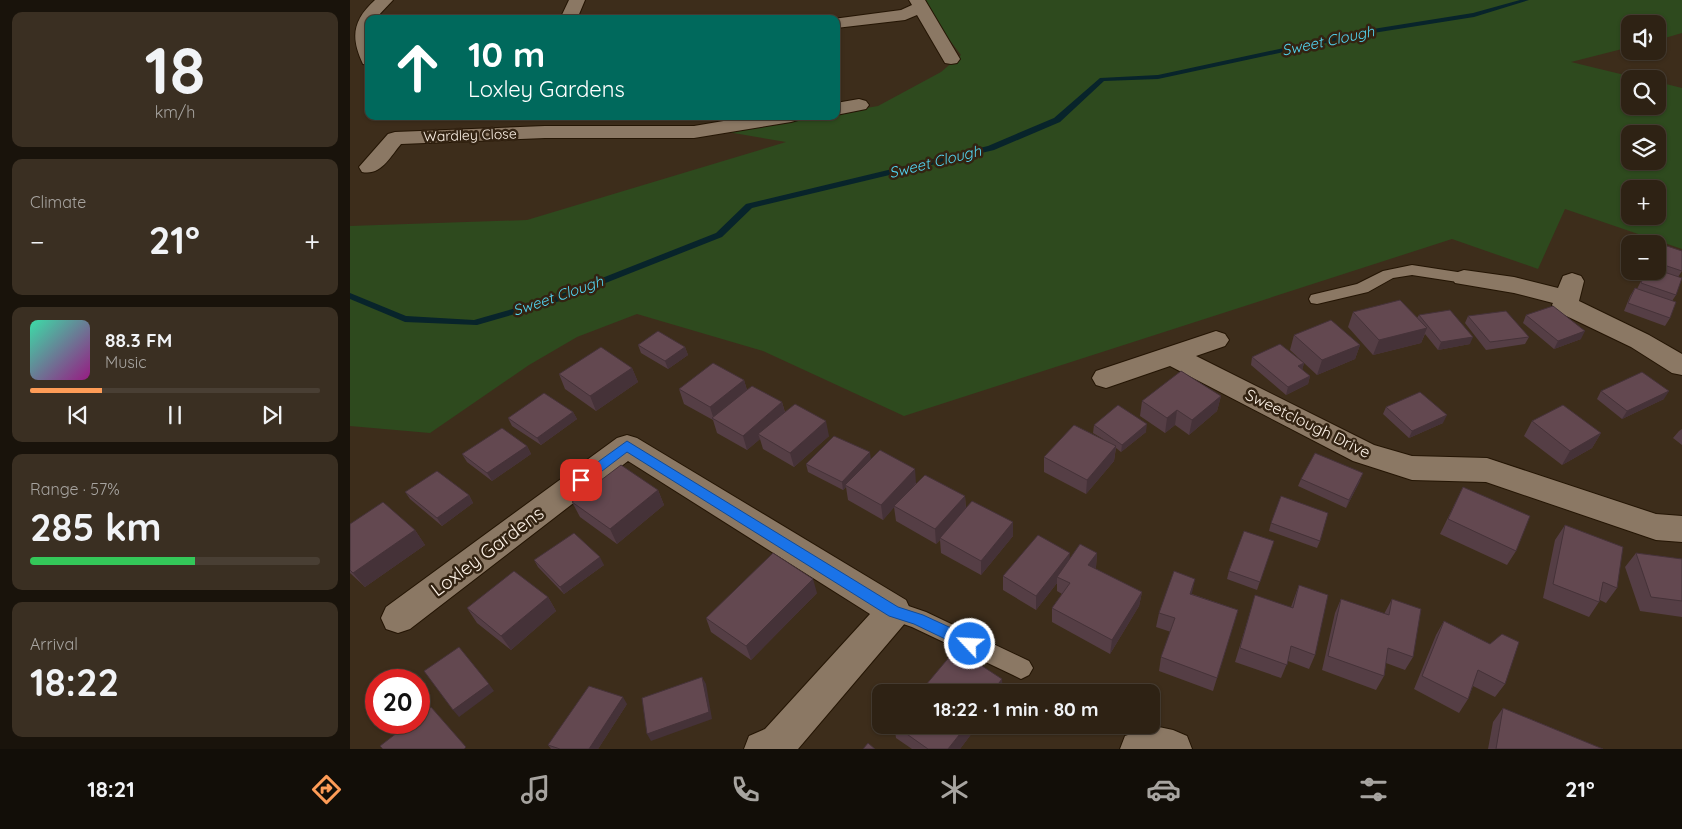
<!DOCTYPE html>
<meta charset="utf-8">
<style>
body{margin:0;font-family:Quicksand,sans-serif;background:#3a2f22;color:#f1f3f6;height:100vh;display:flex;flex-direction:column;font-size:19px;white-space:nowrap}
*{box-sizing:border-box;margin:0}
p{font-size:16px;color:#a7a4a0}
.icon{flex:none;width:28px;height:28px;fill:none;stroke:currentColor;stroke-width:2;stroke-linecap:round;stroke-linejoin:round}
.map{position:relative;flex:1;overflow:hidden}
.panel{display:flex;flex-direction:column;gap:12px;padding:12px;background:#19130b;width:350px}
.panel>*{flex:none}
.top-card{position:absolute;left:15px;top:15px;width:475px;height:105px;border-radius:10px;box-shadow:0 1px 4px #0004,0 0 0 1px #493f34;background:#00695c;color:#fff;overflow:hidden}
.fabs{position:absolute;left:1271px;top:15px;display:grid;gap:10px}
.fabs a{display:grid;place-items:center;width:45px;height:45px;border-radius:10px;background:#2e2214;box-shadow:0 1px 4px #0004,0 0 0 1px #493f34;font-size:25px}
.speed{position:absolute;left:15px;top:669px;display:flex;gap:10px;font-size:25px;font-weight:700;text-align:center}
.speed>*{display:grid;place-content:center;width:65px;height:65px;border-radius:50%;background:#2e2214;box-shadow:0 1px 4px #0004,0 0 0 1px #493f34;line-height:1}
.speed .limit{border:8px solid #d22;background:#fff;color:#111}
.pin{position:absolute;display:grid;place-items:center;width:42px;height:42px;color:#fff;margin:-21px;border-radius:10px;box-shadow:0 2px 8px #0006}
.me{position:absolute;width:55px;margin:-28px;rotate:295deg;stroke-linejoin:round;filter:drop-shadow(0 0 4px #0008)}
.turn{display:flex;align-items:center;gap:18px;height:105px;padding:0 20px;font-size:22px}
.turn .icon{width:65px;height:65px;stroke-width:2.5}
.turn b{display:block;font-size:35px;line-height:42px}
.big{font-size:38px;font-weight:800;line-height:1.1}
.panel .widget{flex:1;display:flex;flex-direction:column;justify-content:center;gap:8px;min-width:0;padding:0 18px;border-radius:10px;background:#3a2f22}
.panel .dial{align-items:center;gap:0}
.dial b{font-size:65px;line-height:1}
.song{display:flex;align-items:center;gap:15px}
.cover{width:60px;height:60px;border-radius:8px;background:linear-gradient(135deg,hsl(160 70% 55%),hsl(310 70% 35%))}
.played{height:5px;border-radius:2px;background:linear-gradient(90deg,#fe9c57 25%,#493f34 25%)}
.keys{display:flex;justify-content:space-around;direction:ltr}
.heat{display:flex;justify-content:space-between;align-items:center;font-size:28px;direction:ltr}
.charge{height:8px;border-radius:4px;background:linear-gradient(90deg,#34c759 57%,#493f34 0)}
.trip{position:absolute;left:522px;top:684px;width:288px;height:50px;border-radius:10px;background:#2e2214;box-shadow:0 1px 4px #0004,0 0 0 1px #493f34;font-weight:800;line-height:50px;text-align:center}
.dock{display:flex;height:80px;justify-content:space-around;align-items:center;background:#120e08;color:#a7a4a0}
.dock .icon{width:35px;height:35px}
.dock .on{color:#fe9c57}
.dock b{font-size:22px;color:#f1f3f6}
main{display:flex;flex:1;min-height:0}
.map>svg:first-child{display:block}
</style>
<main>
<section class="panel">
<div class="widget dial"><b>18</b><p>km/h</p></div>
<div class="widget"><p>Climate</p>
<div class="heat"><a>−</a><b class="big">21°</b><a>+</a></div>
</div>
<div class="widget">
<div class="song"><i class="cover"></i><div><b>88.3 FM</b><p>Music</p></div></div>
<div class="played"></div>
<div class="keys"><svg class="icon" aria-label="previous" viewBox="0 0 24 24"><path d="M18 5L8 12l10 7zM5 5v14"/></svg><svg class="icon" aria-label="pause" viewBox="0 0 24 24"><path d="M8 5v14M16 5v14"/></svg><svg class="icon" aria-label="next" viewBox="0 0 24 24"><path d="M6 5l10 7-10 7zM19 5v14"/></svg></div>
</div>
<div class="widget"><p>Range · 57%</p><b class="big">285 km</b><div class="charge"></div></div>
<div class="widget"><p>Arrival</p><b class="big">18:22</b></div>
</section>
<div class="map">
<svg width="1332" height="749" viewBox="0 0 1332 749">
<rect width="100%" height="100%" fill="#3d2d1b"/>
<path fill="#2e4a1e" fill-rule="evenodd" d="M569 0H1332V33L1308 40V24H1280V47L1221 62 1291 79H1280V106H1308V82L1332 88V249L1215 209 1188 269 1102 239 554 416 413 351 287 314 227 337 179 365 80 433 0 426V226L177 220 436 142 372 131 466 116H486V113L528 106 591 72 611 55ZM1280 134H1308V161H1280ZM1280 189H1308V216H1280Z"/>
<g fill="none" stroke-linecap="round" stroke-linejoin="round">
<path fill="#08242b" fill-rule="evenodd" d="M1170 0H1179L1124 17 1023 33 808 79 754 81 710 122 644 150 402 208 372 237 210 301 127 325 55 322 0 299V293L56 316 124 320 204 297 366 233 396 204 638 146 704 118 750 78 808 75 1023 29 1123 13Z"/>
<defs>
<path id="service" d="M1062 265 1114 273 1120 275 1122 278 1120 281 1114 283 1062 275 1043 278 1018 292 967 304 961 303 959 299 961 295 1007 284 1033 271Z
M544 601 576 612 679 661 683 668 679 675 671 679 663 675 562 627 536 618 533 611 536 604Z"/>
<path id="minor" d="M25 0H43L25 19H19V65L13 64C0 37 3 20 25 0Z
M219 0H235L227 19H210Z
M559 0H575L610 59 607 63 601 64 595 63 567 15 555 20 486 28V19H483L551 10 562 5Z
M509 99 516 101 519 105 516 109 486 115V103Z
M403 116H451L448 120 441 122 344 138H195L51 144C40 157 31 176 12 172L9 167 38 134 45 132 195 126H344Z
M1114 270 1164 277 1208 288 1213 276 1222 273 1231 276 1234 281 1229 301 1299 335 1332 354V375L1322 373 1281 347 1206 311 1202 305 1203 303 1164 293 1105 283 1102 278 1105 273Z
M866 331 875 334 879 340 875 346 846 356 1024 445 1062 456 1137 458 1306 514 1332 516V542L1306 540 1136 482 1062 480 1003 461 820 366 756 388 746 385 742 378 746 371Z
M277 435 287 438 556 600 561 611 556 622 448 749H394L399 736 415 729 520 614 278 461 60 629 48 633 36 629 31 618 36 607 267 438Z
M804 726 823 730 837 736 842 749H770L775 736Z"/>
</defs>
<use href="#service" stroke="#241504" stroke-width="2"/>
<use href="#minor" stroke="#241504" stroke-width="2"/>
<use href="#service" fill="#8b7864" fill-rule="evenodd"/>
<use href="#minor" fill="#8b7864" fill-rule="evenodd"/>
</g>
<path fill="#553e45" d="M1308 244 1332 271 1328 277 1326 295 1322 301 1320 318 1315 326 1274 311 1280 296 1285 288 1287 289 1296 271H1308Z
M1003 312 1067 318 1069 315 1120 344 1088 350 1075 334 1071 343 1023 355 998 327Z
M1176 315 1231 339 1204 349 1173 323Z
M1118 316 1179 337 1175 344 1136 350 1115 323Z
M944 335 1010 345 1005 359 967 375 940 350Z
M288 345 335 347 338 355 318 369 291 353Z
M902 357 954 363 952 370 960 376 958 384 936 395 901 365Z
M282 368 288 382 246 411 215 389 209 374Z
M394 380 397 390 432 402 435 412 479 436 444 467 413 449 410 439 397 450 367 433 363 420 334 404 329 389Z
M1251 391 1314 399 1272 419 1247 399Z
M871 396 867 411 839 435 825 425 815 433 790 416 792 401Z
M1036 407 1093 423 1059 438 1033 414Z
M223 412 227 419 191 445 162 426 158 418Z
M1182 421 1251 433 1242 448 1212 465 1174 436Z
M744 425 796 432 771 452 766 448 764 461 736 494 694 472V457L753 439 743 433Z
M1332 429V445L1323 438 1329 431Z
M177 446 181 454 142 481 117 462 112 454Z
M521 459 566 483 615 496 616 508 663 536 631 575 591 553 590 540 586 544 546 521 544 507 533 520 498 500 496 487 493 490 458 472 456 464Z
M951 479 1010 481 996 508 948 486Z
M1113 487 1166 551 1157 565 1090 534Z
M308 490 314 505 267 544 230 517 222 502Z
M55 492 119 495 123 503 92 526 60 499Z
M921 523 970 541 967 548 919 531Z
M0 524 65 530 75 545 15 587 0 573Z
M1215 525 1267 588 1256 603 1250 600 1249 602 1239 617 1193 598 1205 540Z
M924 541 907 590 877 579 879 571Z
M747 553 746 567 745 569 792 592 789 606 760 654 702 622V608L712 594 707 591V583L686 610 653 590V576Z
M1286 553 1332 559V617L1290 611 1275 567Z
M184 560 254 565 214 594 188 567Z
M949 585 965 655 959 669 938 661 931 678 885 662 901 609 941 607Z
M467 593 401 660 361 632 356 618Z
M842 594 888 610 863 691 809 671 811 657 821 632 806 627 809 613Z
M198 597 206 611 161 650 127 623 117 608Z
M991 599 1034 614 1042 599 1063 657 1055 670 1036 663 1034 676 1026 690 972 670 985 613Z
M1094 621 1155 684 1145 697 1123 686 1118 699 1109 713 1064 689 1086 635Z
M277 704 248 749H201L198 745Z
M1153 708 1253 749H1138L1143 722Z
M544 725H628L610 749H562L546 738Z"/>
<path fill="#453238" d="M1077 328 1071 343 1023 355 1029 340Z
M1235 331 1231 339 1204 349 1208 341Z
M1123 337 1120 344 1088 350 1091 342Z
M1010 345 1005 359 967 375 972 360Z
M335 347 338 355 318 369 315 361Z
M954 363 952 371 948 366Z
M282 368 288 382 246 411 240 396Z
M960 376 958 384 936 395 938 387Z
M394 380 398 394 364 420 360 407Z
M1319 391 1314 399 1272 419 1277 411Z
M871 396 867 411 839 435 842 420Z
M432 402 436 417 408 434 410 439 397 450 393 436Z
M827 410 825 425 815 433 817 418Z
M223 412 227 419 191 445 187 438Z
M1097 415 1093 423 1059 438 1062 431Z
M476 421 479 436 444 467 440 453Z
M797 424 796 432 771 452 772 445Z
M1251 433 1242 448 1212 465 1220 451Z
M177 446 181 454 142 481 137 473Z
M766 446 764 461 736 494 737 480Z
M520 452 521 460 495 485 496 487 493 490 492 482Z
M565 469 566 483 533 520 531 505Z
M1013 473 1010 481 996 508 999 500Z
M308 490 314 505 267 544 260 529Z
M119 495 123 503 92 526 87 518Z
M615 496 616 511 590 538V540L586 544 585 529Z
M663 522V536L631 575V561Z
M65 530 75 545 15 587 3 573Z
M720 553 719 568 707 577V583L686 610V596Z
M747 553 746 567 737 580 738 565Z
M250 557 254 565 214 594 210 587Z
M463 579 467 593 401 660 396 646Z
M845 579 842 593 837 608 840 594Z
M792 592 789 606 760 654 762 640Z
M198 597 206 611 161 650 151 636Z
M352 677 356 684 362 719 301 741 297 734Z
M652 679 653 692H642Z
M139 684 144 691 109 717 103 710Z
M273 697 277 704 248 749H239Z
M617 725H628L610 749H598Z"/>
<path fill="#634850" stroke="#453238" d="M1299 240 1332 251V271L1308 263V244H1297Z
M1308 270 1332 278 1326 295 1291 283 1296 271H1308Z
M1285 288 1326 302 1320 318 1278 303Z
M1050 300 1077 328 1029 340 1003 312Z
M1203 306 1235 331 1208 341 1176 315Z
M1100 310 1123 337 1091 342 1069 315Z
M1156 311 1179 337 1140 342 1118 316Z
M981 320 1010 345 972 360 944 335Z
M308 331 335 347 315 361 288 345Z
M930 344 954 363 948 366 960 376 938 387 902 357Z
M251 347 282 368 240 396 209 374Z
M363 363 394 380 360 407 329 389Z
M831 371 871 396 842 420 827 410 817 418 792 401Z
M1292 372 1319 391 1277 411 1251 391Z
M402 386 432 402 393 436 362 418Z
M1070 392 1097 415 1062 431 1036 407Z
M194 393 223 412 187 438 158 418Z
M445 404 476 421 440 453 408 434Z
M768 405 797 424 772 445 744 425Z
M1213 405 1251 433 1220 451 1182 421Z
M724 425 766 446 737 480 694 457Z
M152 428 177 446 137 473 112 454Z
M484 436 520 452 492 482 456 464Z
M530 450 565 469 531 505 495 485Z
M965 453 1013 473 999 500 951 479Z
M271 465 308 490 260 529 222 502Z
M87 471 119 495 87 518 55 492Z
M575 475 615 496 585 529 544 506Z
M1113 487 1180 516 1166 551 1098 519Z
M931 496 978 513 970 541 921 523Z
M622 501 663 522 631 561 590 538Z
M33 502 65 530 3 573 0 570V524Z
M1215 525 1273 547 1267 588 1253 582 1249 602 1203 584Z
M894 531 924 541 910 582 879 571Z
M224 533 250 557 210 587 184 560Z
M688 535 720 553 686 596 653 576Z
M730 544 747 553 738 565 792 592 762 640 702 608 720 583 707 577Z
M423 553 463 579 396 646 356 618Z
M1286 553 1332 559V601L1301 597Z
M164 571 198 597 151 636 117 608Z
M824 571 845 579 840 594 888 610 867 678 811 657 825 618 809 613Z
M949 585 978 595 965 655 941 646 937 665 890 648 905 595 943 608Z
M991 599 1039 615 1042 599 1071 609 1063 657 1038 648 1034 676 978 656Z
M1094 621 1140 644 1152 634 1169 642 1155 684 1128 670 1118 699 1072 676Z
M109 647 139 684 103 710 74 671Z
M606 649 652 679 642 692H570Z
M352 677 359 712 297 734 292 698Z
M239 686 273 697 239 749H210L198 745Z
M81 707 116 747 114 749H33L30 746 61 722H69V716Z
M1153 708 1253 749H1146Z
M544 725H617L598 749H578Z
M518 743 525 749H513Z"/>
<path fill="#1a73e8" stroke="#114b97" d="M277 441 548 607 573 615 625 639 627 644 625 648 620 650 614 648 564 624 539 616 277 452 235 484H227L225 480 227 477Z"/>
<g text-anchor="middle" stroke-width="5" stroke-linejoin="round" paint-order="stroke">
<g font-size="14" fill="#fdf2e7" stroke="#332312">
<text transform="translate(120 135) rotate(-2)" y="5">Wardley Close</text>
</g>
<g font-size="15" font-style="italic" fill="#53d5f2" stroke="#332312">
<text transform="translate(978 41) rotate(-12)" y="5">Sweet Clough</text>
<text transform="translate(585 162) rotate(-14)" y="5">Sweet Clough</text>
<text transform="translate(208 296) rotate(-19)" y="5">Sweet Clough</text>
</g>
<g font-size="16" fill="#fdf2e7" stroke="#332312">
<text transform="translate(958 423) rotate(26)" y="6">Sweetclough Drive</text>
</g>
<g font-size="19" fill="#fdf2e7" stroke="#332312">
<text transform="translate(137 551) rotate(-37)" y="7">Loxley Gardens</text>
</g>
</g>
</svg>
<div class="fabs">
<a><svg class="icon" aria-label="sound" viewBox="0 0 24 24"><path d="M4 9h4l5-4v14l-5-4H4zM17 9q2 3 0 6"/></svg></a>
<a><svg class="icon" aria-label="search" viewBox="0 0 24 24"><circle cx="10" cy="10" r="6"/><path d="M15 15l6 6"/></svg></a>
<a><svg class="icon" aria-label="layers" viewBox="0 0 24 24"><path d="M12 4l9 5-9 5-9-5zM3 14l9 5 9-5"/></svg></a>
<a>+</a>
<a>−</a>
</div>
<div class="speed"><div class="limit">20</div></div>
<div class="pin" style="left:231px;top:480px;background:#d93025"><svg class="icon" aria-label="arrive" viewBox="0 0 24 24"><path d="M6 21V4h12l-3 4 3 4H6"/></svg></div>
<svg class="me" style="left:620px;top:644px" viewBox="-20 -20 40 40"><circle r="17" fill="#1a73e8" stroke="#fff" stroke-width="3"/><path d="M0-11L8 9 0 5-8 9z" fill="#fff"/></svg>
<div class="trip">18:22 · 1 min · 80 m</div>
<div class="top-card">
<div class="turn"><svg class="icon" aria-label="ahead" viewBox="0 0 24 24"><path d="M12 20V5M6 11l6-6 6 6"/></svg><div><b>10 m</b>Loxley Gardens</div></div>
</div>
</div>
</main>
<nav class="dock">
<b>18:21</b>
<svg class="icon on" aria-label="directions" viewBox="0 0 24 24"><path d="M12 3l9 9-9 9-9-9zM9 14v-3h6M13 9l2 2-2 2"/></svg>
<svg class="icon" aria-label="music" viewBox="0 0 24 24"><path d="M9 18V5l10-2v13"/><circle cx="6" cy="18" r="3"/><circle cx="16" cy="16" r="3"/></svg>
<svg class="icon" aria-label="phone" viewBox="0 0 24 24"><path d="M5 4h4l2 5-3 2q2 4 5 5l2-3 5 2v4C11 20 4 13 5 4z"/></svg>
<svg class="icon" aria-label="climate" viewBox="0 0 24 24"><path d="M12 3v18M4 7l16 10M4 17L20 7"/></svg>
<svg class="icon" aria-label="car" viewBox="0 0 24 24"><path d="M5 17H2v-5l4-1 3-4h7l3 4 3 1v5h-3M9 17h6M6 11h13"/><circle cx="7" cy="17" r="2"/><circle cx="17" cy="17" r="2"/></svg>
<svg class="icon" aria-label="filters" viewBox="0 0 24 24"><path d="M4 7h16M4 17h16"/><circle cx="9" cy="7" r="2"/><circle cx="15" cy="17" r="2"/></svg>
<b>21°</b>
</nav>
